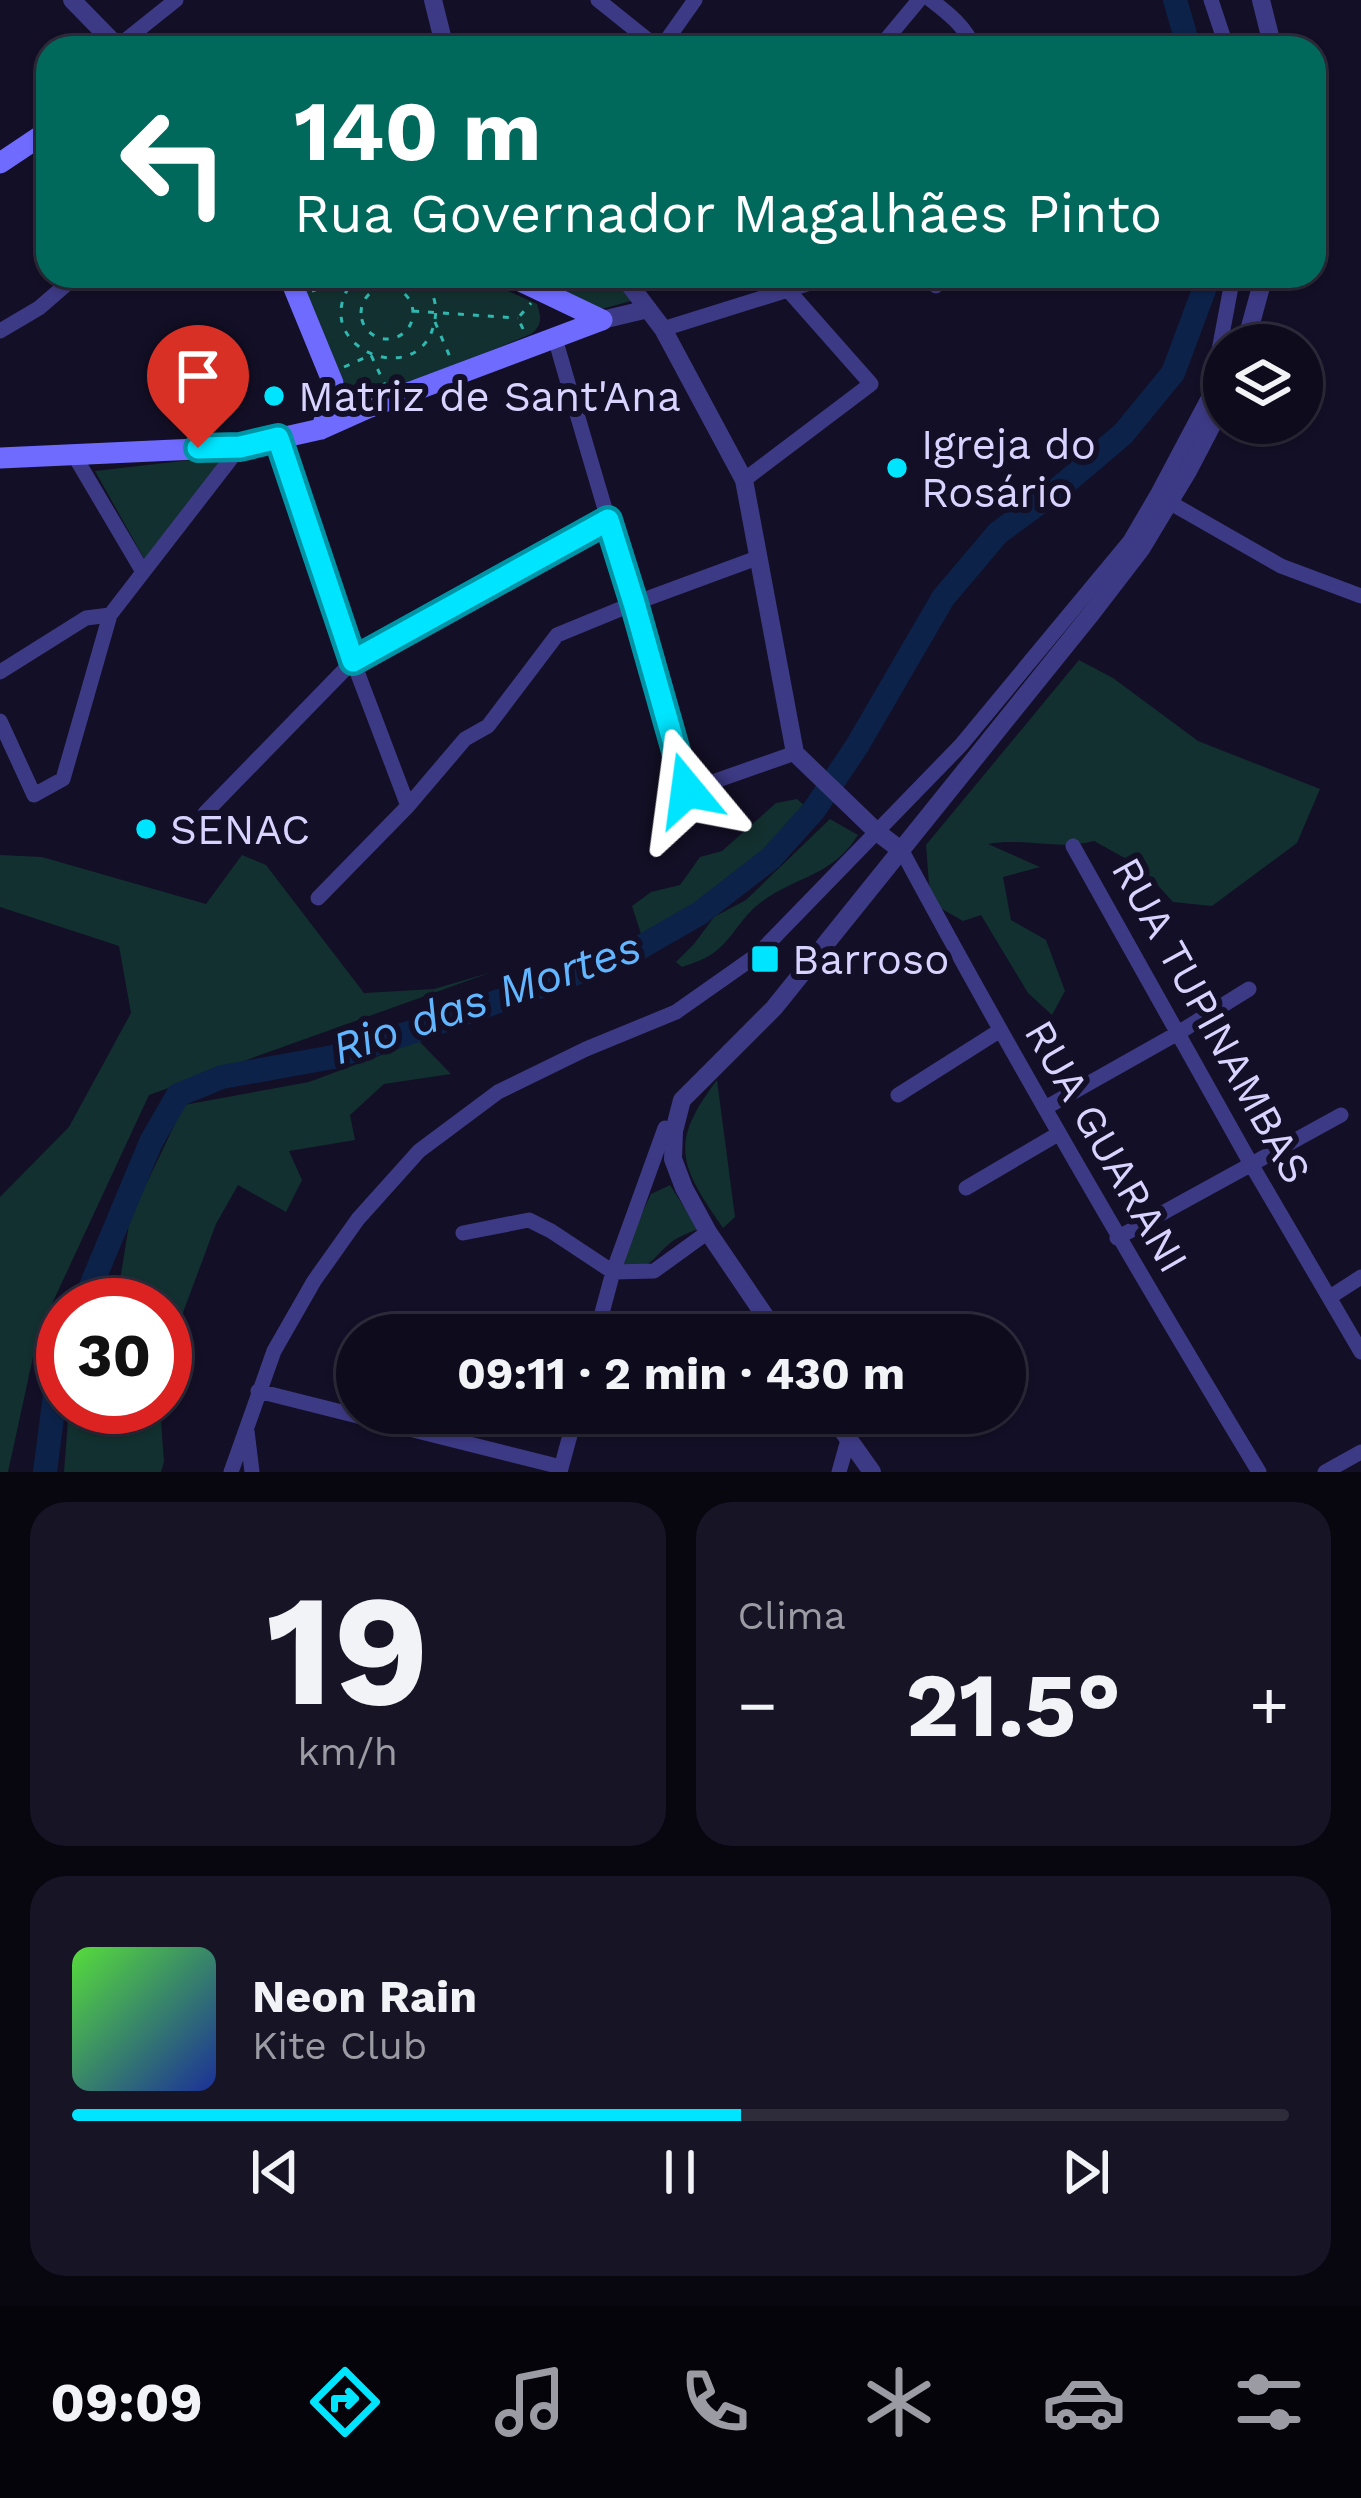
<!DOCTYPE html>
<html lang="pt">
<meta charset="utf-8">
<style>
body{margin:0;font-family:"Work Sans",sans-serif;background:#171425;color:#f1f3f6;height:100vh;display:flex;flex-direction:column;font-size:45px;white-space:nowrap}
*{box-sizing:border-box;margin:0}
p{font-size:39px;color:#9b9ba3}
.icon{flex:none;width:66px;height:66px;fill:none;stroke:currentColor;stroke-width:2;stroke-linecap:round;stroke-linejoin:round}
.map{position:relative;height:1472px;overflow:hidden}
.panel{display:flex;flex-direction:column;gap:30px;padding:30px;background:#08060f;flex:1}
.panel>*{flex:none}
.top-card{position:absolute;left:36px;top:36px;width:1290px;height:252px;border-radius:36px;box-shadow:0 3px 9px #0004,0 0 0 3px #2e2b3b;background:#00695c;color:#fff;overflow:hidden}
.buttons{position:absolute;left:1203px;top:324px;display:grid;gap:24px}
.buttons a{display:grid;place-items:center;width:120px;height:120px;border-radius:50%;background:#0e0b1c;box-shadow:0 3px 9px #0004,0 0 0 3px #2e2b3b;font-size:60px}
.speed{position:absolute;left:36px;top:1278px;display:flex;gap:24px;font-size:60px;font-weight:700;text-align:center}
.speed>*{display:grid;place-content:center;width:156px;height:156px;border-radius:50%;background:#0e0b1c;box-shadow:0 3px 9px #0004,0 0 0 3px #2e2b3b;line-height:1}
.speed .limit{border:18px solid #d22;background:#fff;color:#111}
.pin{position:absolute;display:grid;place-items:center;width:102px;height:102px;color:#fff;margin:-123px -51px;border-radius:50% 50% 50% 0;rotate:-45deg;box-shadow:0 0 12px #0007}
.pin .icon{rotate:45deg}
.me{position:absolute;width:132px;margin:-66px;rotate:344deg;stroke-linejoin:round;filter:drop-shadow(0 0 9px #0008)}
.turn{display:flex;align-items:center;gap:42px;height:252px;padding:0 60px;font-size:54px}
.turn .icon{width:156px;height:156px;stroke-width:2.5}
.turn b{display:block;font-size:84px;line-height:102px}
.big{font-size:90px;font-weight:700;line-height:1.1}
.panel .card{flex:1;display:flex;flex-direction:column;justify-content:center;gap:18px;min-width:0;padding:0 42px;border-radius:36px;background:#171425}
.panel .dial{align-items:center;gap:0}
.dial b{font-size:156px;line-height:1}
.song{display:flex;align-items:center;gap:36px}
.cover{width:144px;height:144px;border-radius:18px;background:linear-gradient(135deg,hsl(110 70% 55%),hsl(230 70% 35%))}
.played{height:12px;border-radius:6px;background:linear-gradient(90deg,#00e5ff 55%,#2e2b3b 55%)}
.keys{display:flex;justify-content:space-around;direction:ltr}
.heat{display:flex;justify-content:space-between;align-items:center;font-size:66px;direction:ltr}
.panel .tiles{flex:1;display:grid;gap:30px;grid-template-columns:1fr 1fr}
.card:last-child{grid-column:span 2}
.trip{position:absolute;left:336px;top:1314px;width:690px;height:120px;border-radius:60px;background:#0e0b1c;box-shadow:0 3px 9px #0004,0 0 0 3px #2e2b3b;font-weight:700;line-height:120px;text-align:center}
.dock{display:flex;height:192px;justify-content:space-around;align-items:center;background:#06040b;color:#9b9ba3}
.dock .icon{width:84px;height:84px}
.dock .active{color:#00e5ff}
.dock b{font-size:54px;color:#f1f3f6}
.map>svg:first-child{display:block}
</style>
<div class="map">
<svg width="1361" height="1472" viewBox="0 0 1361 1472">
<rect width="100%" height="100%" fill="#130f26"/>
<path fill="#12302f" d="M301 276H475L537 304C541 317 543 325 531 334L394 391 364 396 355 393 342 380 329 354Z
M554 276H612L631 301 598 310 544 284Z
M225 456 146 562 95 471Z
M1079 660 1113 678 1198 741 1320 789 1297 843 1212 906 1173 902 1141 867 1094 841C1057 851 1025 837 988 844L1040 867 1003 877 1011 920 1046 940 1065 991 1052 1015 1028 993 981 915 963 921 935 905 929 884 926 845Z
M797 799 806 807C757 860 706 903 642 937L632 906 651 892 680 885 700 857 722 851 776 803Z
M830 819 858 835C832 877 795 876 760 903 742 916 733 938 716 951 707 959 693 963 682 967L676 962 694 944 714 917 746 900Z
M0 855 42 857 206 904 242 855 266 865 364 993 434 989 492 972 149 1095 38 1334 8 1472H0V1197L69 1127 131 1013 119 946 0 907Z
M419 1041 451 1074 384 1084 350 1115 355 1140 289 1151 302 1180 286 1212 238 1185 216 1224 181 1318 189 1365 165 1389V1305H116L130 1218 184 1105 309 1082Z
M717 1080 735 1217 723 1228C680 1166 668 1144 717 1080Z
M670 1185 698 1229C688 1233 677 1237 669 1244 651 1259 650 1273 623 1264L627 1245 651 1194Z
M69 1407H160L164 1462 161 1472H64Z"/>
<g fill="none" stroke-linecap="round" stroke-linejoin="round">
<path stroke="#0c2248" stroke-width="24" d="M1175 0 1189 48
M83 1305 151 1142 178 1095 222 1077 333 1057 421 1029 627 955 700 913 771 858 814 810 857 746 943 598 998 533 1058 489 1123 434 1173 373 1204 290 1205 276
M45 1472 56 1387 63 1365"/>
<path stroke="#2fb8b0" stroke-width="3" stroke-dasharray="6 9" stroke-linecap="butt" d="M357 276C297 345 423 397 435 319 438 301 431 288 420 276
M361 313a26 26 0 1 1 52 0a26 26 0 1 1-52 0Z
M400 290 405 276
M312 291 355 277
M413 311 518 318
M435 322 450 357
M523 329 518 318 531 303
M344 367 371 355 385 385"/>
<path stroke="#3d3a85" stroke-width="15" d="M598 0 658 48
M931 0C948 13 966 27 974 48
M1211 0 1227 48
M117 47 176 0
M661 48 695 0
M879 48 919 0
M925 276 936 286
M663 329 810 283 813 276
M0 331 39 308 76 276
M555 338C598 489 645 639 687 791L795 753
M278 438 353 661 408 806
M74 455 143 572
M744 480 871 384 788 290
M1169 502 1281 566 1361 596
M0 672 86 618 110 615
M0 721 34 795 63 779 110 615 240 447
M205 813 353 661 608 521
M1073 846 1251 1164 1361 1352
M902 851C1015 1061 1135 1267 1259 1472
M318 898 408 806 465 739 488 726 557 635 635 603 757 558
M898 1095 999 1031
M1045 1108 1178 1033 1249 989
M966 1188 1058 1134
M463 1233 529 1220 551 1231 613 1272
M1117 1238 1341 1115
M613 1272 654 1271 708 1232
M1330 1297 1361 1277
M476 1324 514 1335
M596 1335 613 1272 665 1128 674 1131
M258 1391 561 1467
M247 1431 252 1472
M231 1472 274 1351 314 1281 358 1219 419 1151 498 1092 586 1049 676 1012 757 955 961 745 1130 541 1158 493 1211 393 1233 276
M560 1472 576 1413
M839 1472 848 1440
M1325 1472 1361 1452"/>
<path stroke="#3d3a85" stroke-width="18" d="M72 0 119 48
M433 0 445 48
M1261 0 1273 48
M623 276 663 329 744 480 795 753 877 832 902 851
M602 320 648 309
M1245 345 1264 276
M778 1335 708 1232 684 1188 673 1159 674 1131 682 1100 774 1008 1091 614 1141 549 1188 471 1224 402
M830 1413 872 1472"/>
<path stroke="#6f6bff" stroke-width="21" d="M0 163 48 131
M289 276 333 383 332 401 321 429
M510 276 602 320
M0 458 240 447 321 429 368 408 602 320"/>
</g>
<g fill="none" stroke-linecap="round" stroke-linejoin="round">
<defs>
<path id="route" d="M198 448 240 447 278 438 353 661 608 520 634 603 687 790"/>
</defs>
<use href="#route" stroke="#0095a6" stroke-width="30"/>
<use href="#route" stroke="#00e5ff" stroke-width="21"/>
</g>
<g fill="#00e5ff" stroke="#130f26" stroke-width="4.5">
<circle cx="274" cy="396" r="12"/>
<circle cx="897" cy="468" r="12"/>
<circle cx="146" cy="829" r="12"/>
<rect x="750" y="944" width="30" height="30" rx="6"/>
</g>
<g text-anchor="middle" stroke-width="12" stroke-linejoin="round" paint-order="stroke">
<g font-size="42" fill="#d9d4ff" stroke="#130f26" text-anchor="start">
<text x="298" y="411">Matriz de Sant'Ana</text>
<text x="921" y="459">Igreja do<tspan x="921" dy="48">Rosário</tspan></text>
<text x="170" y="844">SENAC</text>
<text x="792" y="974">Barroso</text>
</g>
<g font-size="42" fill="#d9d4ff" stroke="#130f26">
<text transform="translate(1212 1020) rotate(61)" y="15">RUA TUPINAMBAS</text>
<text transform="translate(1107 1146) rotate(60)" y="15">RUA GUARANI</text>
</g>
<g font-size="45" font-style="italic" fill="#62b6ff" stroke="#130f26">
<text transform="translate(486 997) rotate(-19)" y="16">Rio das Mortes</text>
</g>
</g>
</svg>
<div class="buttons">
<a><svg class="icon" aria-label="layers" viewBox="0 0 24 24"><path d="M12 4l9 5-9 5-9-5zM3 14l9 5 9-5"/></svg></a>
</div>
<div class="speed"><div class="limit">30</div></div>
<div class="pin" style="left:198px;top:448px;background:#d93025"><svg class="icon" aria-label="arrive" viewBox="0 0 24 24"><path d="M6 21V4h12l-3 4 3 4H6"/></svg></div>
<svg class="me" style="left:687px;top:790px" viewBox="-20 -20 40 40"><path d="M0-17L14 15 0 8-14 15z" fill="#00e5ff" stroke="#fff" stroke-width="4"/></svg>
<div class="trip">09:11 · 2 min · 430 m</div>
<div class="top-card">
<div class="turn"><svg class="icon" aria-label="left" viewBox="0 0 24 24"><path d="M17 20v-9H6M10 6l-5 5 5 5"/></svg><div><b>140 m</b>Rua Governador Magalhães Pinto</div></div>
</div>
</div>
<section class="panel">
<div class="tiles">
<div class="card dial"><b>19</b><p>km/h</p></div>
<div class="card"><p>Clima</p>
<div class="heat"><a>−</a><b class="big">21.5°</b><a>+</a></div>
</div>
<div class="card">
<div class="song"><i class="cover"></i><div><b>Neon Rain</b><p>Kite Club</p></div></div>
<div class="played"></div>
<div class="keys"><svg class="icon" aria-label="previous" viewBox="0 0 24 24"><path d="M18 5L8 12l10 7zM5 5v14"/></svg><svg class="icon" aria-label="pause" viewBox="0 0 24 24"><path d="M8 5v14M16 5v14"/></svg><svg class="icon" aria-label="next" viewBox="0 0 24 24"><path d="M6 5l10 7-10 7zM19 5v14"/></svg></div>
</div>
</div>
</section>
<nav class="dock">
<b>09:09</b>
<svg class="icon active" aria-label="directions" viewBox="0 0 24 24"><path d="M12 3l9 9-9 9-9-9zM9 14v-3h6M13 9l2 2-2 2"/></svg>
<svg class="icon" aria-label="music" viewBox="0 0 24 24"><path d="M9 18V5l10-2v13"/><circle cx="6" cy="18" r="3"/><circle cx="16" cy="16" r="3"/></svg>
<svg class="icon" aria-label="phone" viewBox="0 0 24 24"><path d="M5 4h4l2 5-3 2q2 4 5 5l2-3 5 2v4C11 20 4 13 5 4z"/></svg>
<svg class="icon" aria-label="climate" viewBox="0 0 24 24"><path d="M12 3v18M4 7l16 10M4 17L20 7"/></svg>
<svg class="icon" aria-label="car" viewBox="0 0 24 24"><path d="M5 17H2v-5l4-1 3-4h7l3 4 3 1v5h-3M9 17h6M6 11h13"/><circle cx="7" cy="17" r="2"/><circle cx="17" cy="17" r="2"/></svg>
<svg class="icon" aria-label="filters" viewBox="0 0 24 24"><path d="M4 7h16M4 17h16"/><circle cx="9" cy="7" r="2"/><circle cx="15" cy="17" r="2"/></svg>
</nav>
